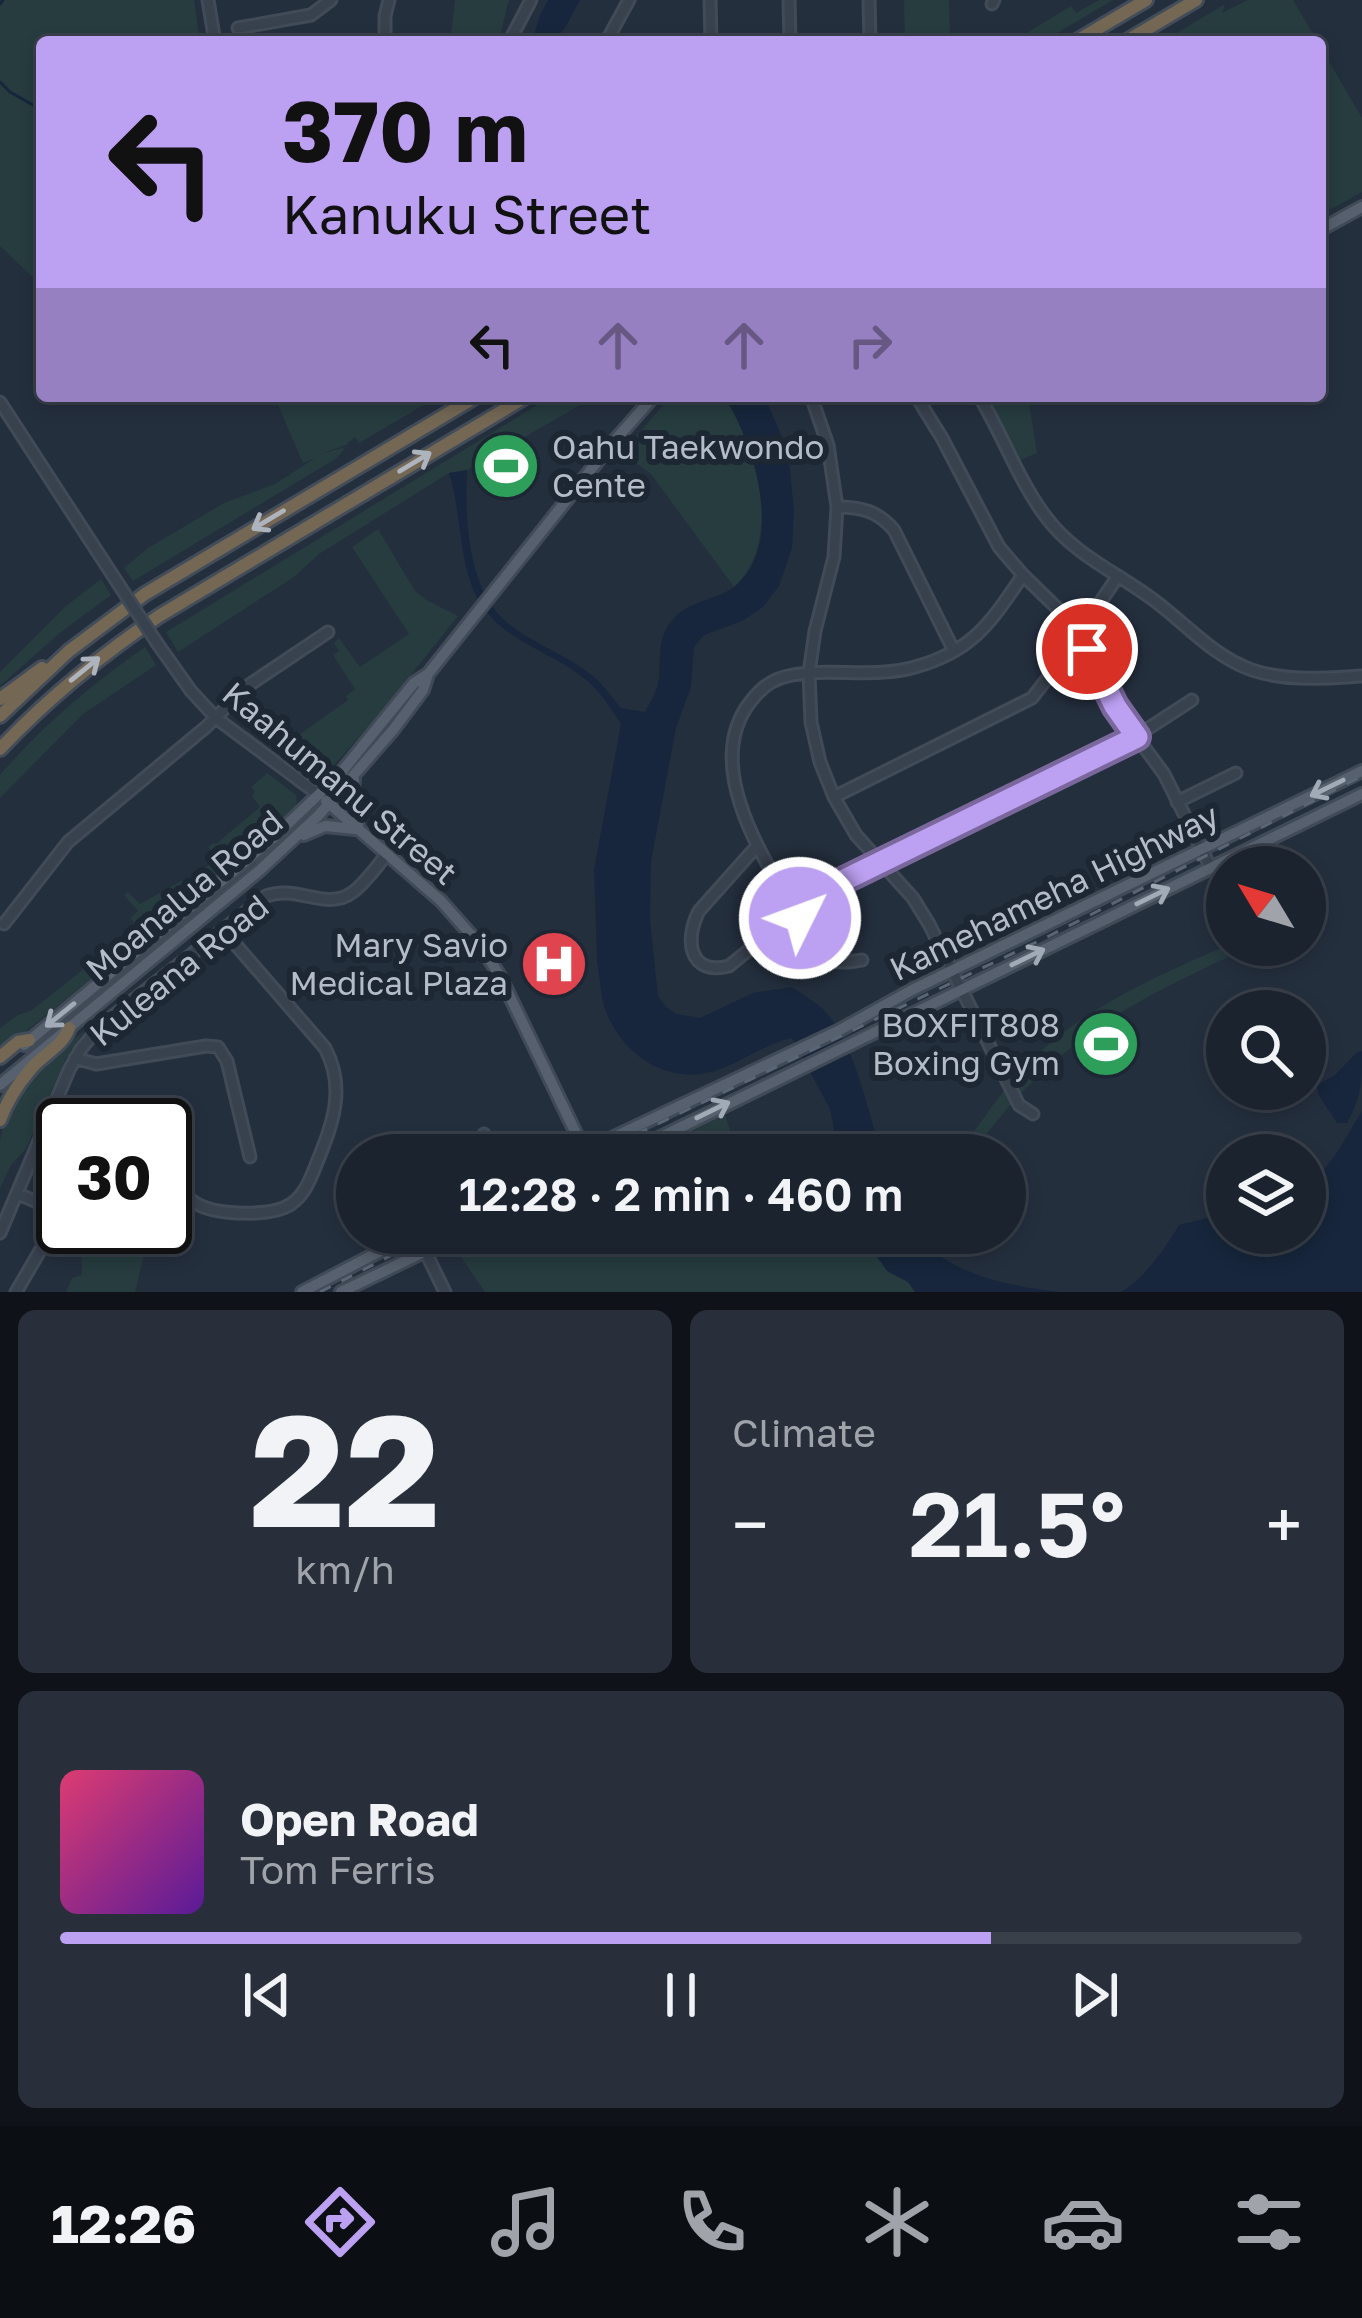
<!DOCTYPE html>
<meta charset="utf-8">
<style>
body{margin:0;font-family:"Golos Text",sans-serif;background:#282f3a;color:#f1f3f6;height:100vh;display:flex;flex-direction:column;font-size:45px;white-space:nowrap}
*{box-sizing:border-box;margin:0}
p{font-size:39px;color:#a0a4aa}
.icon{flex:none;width:66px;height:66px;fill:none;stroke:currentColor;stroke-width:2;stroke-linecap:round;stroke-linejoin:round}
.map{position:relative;height:1292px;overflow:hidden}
.drawer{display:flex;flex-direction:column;gap:18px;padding:18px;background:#0f1319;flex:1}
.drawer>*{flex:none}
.hud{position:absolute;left:36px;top:36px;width:1290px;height:366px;border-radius:12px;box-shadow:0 6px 18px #0003,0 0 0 3px #39404a;background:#bca0f2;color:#111;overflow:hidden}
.needle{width:78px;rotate:308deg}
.controls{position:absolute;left:1206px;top:846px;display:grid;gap:24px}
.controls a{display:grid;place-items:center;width:120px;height:120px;border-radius:50%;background:#1b232e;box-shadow:0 6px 18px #0003,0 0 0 3px #39404a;font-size:60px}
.speed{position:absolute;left:36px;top:1098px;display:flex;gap:24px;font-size:60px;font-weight:700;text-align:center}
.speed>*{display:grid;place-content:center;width:156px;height:156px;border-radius:50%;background:#1b232e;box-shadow:0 6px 18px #0003,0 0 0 3px #39404a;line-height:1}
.speed .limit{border:6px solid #111;border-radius:18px;background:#fff;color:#111}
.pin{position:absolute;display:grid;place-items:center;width:102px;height:102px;color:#fff;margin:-51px;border:6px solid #fff;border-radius:50%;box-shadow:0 3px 12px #0007}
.me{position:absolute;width:132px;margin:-66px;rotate:48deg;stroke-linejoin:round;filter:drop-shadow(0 0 9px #0008)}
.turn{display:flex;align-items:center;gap:42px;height:252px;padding:0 48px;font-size:54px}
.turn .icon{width:156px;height:156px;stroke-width:2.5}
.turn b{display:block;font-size:84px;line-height:102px}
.lanes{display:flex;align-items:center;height:114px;padding:0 48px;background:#0003;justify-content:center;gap:60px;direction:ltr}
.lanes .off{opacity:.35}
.big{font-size:90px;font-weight:600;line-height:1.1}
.drawer .tile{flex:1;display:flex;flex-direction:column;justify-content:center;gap:18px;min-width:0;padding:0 42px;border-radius:18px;background:#282f3a}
.drawer .dial{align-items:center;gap:0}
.dial b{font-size:156px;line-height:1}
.song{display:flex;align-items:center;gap:36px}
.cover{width:144px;height:144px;border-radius:18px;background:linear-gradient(135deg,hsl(340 70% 55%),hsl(270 70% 35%))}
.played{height:12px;border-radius:6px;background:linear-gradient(90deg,#bca0f2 75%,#39404a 75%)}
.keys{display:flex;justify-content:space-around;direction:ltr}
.heat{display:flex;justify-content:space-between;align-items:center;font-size:66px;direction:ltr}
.drawer .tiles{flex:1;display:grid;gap:18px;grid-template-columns:1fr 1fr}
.tile:last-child{grid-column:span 2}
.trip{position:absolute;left:336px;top:1134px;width:690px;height:120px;border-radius:60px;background:#1b232e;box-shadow:0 6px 18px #0003,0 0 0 3px #39404a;font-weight:600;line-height:120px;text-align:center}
.tab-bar{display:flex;height:192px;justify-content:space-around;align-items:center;background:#0b0e12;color:#a0a4aa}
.tab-bar .icon{width:84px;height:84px}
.tab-bar .on{color:#bca0f2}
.tab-bar b{font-size:54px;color:#f1f3f6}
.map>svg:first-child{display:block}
</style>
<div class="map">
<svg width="1362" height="1292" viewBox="0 0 1362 1292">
<rect width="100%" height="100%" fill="#242f3e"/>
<path fill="#263c3f" d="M0 0H194L200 42H42V286L0 246Z
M455 0H509C504 15 504 28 497 42H450Z
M904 0H949L950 42H905Z
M1099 0H1113L1042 42H1012L1071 6 1076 13Z
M1248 0H1293L1318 42H1162L1225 4 1222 13Z
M1320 46 1362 118V192L1320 215Z
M274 396H439L359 443 355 437 346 445 320 454 346 447 337 458 133 581 124 568 148 548 224 503 275 484 315 458 303 463Z
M552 396H596L467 470 449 473 319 554 294 577 178 652 166 632Z
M671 396H724C757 445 784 541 734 587L651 474 622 453Z
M984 396H1028L1037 453 1018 461Z
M378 529 415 591 428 601 458 616 378 716 326 774 317 777 242 722 236 713 238 709V716L284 738 293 739 348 700 346 696 355 689 333 655 339 651 334 643 339 638 360 667 409 634 352 547Z
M101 579 111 595 61 632 0 686V672L66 606Z
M145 647 156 665 83 714 0 798V775C42 726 92 684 145 647Z
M267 773 296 795 297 802 294 808 148 932 142 931 130 918 138 911 124 895 128 892 140 904 215 862 217 857 208 847 213 843 216 844 260 807 252 796 255 792 251 787Z
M130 931 135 940 132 946 0 1052V1028L18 1015 32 1010 80 972 88 962Z
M1228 945H1259C1235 953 1213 964 1191 975 1094 1021 1034 1069 970 1155H957C981 1123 1004 1086 1033 1058 1089 1005 1159 975 1228 945Z
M86 1029 66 1058 26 1149 11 1165 0 1188C0 1173 0 1155 0 1140 9 1091 51 1058 86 1029Z
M725 1115 738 1155H644Z
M55 1181H63V1227H151L135 1292H66L72 1278 82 1275 81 1251 51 1238C59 1217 55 1207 35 1196L36 1188Z
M487 1233H861L880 1262 904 1233H920L892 1273 908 1282 916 1292H485L459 1254 464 1245Z"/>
<path fill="#17263c" d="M548 0H580L565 28 552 42H532L540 15Z
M724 396H764L780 432 790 469 794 512 792 548 779 586 763 607 742 621 704 635 694 647 691 687 676 728 651 862 650 920 658 996 666 1007 676 1014 700 1018 753 993 792 987C805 996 821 1005 830 1017 858 1056 867 1109 882 1155H839L830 1109 792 1038C768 1043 746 1059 723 1068 668 1091 614 1051 602 998L597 960 594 869 621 724C610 707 601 692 585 679 551 651 503 642 479 601 458 565 462 513 449 473L467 470C465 520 467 592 510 625 532 642 559 652 582 668 598 678 609 693 621 708L645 712C651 701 658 690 659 677 661 657 657 641 670 623 686 600 713 602 734 587 787 545 754 443 724 396Z
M1362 1051C1362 1082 1362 1096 1347 1123H1337L1318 1094 1317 1085 1335 1075 1357 1052Z
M1362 1111V1292H1120C1141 1283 1168 1245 1179 1225L1227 1213V1233H1305V1194L1336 1154Z
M861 1233H914C952 1276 1006 1285 1060 1292H915L908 1282 887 1271Z"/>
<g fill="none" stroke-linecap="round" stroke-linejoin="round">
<path stroke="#17263c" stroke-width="3" d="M0 4 3 0
M0 82 10 92 42 110"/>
<defs>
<path id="minor" d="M208 0 215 42
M710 0 711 42
M789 0 790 42
M869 0 870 42
M992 4 994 0
M238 28 311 15 331 0
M385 42V16L389 0
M509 42 531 0
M606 42 629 0
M811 396 828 445 837 507 834 557 815 631 809 673 811 722 820 762 834 797 856 835 913 898 929 924 1019 1105 1033 1114
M916 396 942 438 999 547 1023 575 1060 611 1078 634 1119 713 1164 774 1211 868
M979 396C1003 435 1018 480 1046 517 1074 555 1118 573 1155 601 1186 624 1214 657 1252 670 1287 682 1326 678 1362 676
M0 402 121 588
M837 507C861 507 878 511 894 530L954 651
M157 643 191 691 216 718 319 795
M834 797 1032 698 1060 662 1118 576
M1177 802 1236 773
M757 846 699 911C684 940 689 976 729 966L818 894 1129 741 1192 700
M4 924 68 842 206 727 249 685 328 632
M862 960C853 961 843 964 835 961 821 954 799 917 790 903 758 850 703 761 751 701 760 689 773 679 788 676 829 667 874 679 915 667 973 651 991 622 1023 575
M75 1058 96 1064 206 1046 218 1047 227 1061 250 1157
M52 1111C86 1123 122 1098 155 1106 185 1130 160 1186 199 1205 219 1215 272 1217 291 1204 305 1194 310 1180 316 1165 332 1125 347 1089 325 1048L223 930
M484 1134 494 1155
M0 1233 69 1070 81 1049 100 1026 266 896C297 884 326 912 353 892 366 882 377 866 387 854
M425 1251 445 1292
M16 1292 51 1232C57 1207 37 1202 18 1194"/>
<path id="major" d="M1320 230 1362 207
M354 780 351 803 358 826
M326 801 441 901 480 945 500 976 585 1152
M304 835 325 826 355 829
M24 1045 273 838 339 775 414 683 428 674 609 447 654 396
M0 1085 260 870 318 816 393 730 423 690 428 674
M576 1155 840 1030 912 990 1362 771
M624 1155 1362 794
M302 1292 415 1233
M341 1292 463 1233"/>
<path id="highway" d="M1075 42 1146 0
M1125 42 1196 0
M0 699 42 668
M0 716 69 651 145 594 477 396
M0 749C48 698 101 655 159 616L527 396
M0 1057 18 1042 29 1040
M0 1120C7 1101 17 1085 30 1070 42 1055 63 1046 69 1028"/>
</defs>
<use href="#minor" stroke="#414a57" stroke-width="15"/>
<use href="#major" stroke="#414a57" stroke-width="16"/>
<use href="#highway" stroke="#434c59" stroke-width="18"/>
<use href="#minor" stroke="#38414e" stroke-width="9"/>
<use href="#major" stroke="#56606e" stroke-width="10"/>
<use href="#highway" stroke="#746855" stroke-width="12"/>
<path stroke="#5a6575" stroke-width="3" stroke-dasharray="12 12" stroke-linecap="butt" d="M593 1155 1049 936 1362 776
M320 1292 435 1233"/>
<defs>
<path id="minor-bridge" d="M121 588 157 643"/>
</defs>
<use href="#minor-bridge" stroke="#414a57" stroke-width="15" stroke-linecap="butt"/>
<use href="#minor-bridge" stroke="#38414e" stroke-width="9"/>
</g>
<defs><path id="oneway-shaft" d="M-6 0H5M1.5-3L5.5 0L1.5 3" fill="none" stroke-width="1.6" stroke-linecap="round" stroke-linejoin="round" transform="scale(3)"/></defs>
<g stroke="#aeb4bd">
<use href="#oneway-shaft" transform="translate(415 462) rotate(-31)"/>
<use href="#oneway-shaft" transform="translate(268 520) rotate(149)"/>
<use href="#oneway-shaft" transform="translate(85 669) rotate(-39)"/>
</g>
<g stroke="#a1aab7">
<use href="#oneway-shaft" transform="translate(1327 788) rotate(154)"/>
<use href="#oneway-shaft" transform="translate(1153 896) rotate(-26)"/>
<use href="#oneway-shaft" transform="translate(1028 957) rotate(-26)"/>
<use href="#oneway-shaft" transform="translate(60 1015) rotate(141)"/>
<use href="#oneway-shaft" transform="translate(713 1110) rotate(-26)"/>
</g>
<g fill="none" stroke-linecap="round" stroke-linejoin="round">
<defs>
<path id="route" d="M800 918 795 911 832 886 1137 737 1115 706 1087 649"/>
</defs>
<use href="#route" stroke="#7a689d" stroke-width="30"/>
<use href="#route" stroke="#bca0f2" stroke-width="21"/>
</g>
<defs>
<symbol id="stadium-disc" viewBox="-11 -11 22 22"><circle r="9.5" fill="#2e9e5b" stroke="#1d2633"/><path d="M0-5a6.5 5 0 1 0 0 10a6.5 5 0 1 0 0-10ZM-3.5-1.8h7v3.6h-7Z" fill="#fff"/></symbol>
<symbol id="hospital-disc" viewBox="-11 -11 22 22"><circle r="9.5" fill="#e0444e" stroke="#1d2633"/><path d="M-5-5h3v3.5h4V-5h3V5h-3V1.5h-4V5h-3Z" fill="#fff"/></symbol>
</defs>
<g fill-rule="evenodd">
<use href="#stadium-disc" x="468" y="428" width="76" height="76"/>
<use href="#hospital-disc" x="516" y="926" width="76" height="76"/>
<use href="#stadium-disc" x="1068" y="1006" width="76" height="76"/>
</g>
<g text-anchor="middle" stroke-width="12" stroke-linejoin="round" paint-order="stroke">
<g font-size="33" fill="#b4bcc9" stroke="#1d2633" text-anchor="end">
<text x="552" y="459" text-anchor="start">Oahu Taekwondo<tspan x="552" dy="38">Cente</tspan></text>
<text x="508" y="957">Mary Savio<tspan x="508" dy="38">Medical Plaza</tspan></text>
<text x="1060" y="1037">BOXFIT808<tspan x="1060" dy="38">Boxing Gym</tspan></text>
</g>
<g font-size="33" fill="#b4bcc9" stroke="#1d2633">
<text transform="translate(340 783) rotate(40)" y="12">Kaahumanu Street</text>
<text transform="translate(1054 892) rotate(-26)" y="12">Kamehameha Highway</text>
<text transform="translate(184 895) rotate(-40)" y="12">Moanalua Road</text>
<text transform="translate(179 970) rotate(-39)" y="12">Kuleana Road</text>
</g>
</g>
</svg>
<div class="controls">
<a><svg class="needle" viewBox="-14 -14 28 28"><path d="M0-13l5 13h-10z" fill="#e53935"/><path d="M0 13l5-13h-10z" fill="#a0a4aa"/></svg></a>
<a><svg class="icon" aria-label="search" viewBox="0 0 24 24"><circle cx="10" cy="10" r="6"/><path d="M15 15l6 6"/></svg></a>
<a><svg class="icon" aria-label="layers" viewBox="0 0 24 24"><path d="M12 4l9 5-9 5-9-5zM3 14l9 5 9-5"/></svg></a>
</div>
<div class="speed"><div class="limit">30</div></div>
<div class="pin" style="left:1087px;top:649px;background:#d93025"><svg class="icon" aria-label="arrive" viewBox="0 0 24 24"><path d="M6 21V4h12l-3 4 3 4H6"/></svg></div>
<svg class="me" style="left:800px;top:918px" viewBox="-20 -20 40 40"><circle r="17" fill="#bca0f2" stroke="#fff" stroke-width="3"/><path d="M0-11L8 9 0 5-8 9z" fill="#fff"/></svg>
<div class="trip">12:28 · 2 min · 460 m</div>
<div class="hud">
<div class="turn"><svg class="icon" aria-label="left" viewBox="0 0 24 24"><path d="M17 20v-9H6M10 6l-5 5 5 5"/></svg><div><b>370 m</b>Kanuku Street</div></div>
<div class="lanes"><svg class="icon" aria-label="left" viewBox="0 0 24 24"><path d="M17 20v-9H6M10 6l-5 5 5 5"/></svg><svg class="icon off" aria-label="ahead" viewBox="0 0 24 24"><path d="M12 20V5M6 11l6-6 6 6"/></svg><svg class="icon off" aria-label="ahead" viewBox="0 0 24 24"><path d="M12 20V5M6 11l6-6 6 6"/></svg><svg class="icon off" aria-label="right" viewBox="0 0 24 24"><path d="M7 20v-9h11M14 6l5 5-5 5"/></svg></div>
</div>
</div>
<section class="drawer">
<div class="tiles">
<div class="tile dial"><b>22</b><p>km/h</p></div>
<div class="tile"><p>Climate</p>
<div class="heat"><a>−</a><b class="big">21.5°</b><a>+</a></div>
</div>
<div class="tile">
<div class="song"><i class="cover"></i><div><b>Open Road</b><p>Tom Ferris</p></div></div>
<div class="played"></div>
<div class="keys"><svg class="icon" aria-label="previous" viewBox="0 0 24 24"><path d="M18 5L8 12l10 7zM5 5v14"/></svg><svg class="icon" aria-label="pause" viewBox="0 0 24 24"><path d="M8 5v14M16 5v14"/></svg><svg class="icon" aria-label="next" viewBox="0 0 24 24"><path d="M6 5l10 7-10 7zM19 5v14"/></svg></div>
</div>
</div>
</section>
<nav class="tab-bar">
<b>12:26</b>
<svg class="icon on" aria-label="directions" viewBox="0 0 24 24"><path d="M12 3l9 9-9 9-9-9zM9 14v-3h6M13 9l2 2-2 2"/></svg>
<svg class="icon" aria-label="music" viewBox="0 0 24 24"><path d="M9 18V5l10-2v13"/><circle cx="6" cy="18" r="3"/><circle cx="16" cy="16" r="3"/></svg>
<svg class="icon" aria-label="phone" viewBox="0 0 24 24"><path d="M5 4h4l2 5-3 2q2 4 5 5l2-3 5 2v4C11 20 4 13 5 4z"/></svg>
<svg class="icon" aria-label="climate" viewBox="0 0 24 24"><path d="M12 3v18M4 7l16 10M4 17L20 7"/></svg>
<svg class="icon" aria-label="car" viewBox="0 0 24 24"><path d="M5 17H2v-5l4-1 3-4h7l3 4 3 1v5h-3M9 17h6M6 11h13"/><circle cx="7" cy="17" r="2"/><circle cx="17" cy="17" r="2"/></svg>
<svg class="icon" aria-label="filters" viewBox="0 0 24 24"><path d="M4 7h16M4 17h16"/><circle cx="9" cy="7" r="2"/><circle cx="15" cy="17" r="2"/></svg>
</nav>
